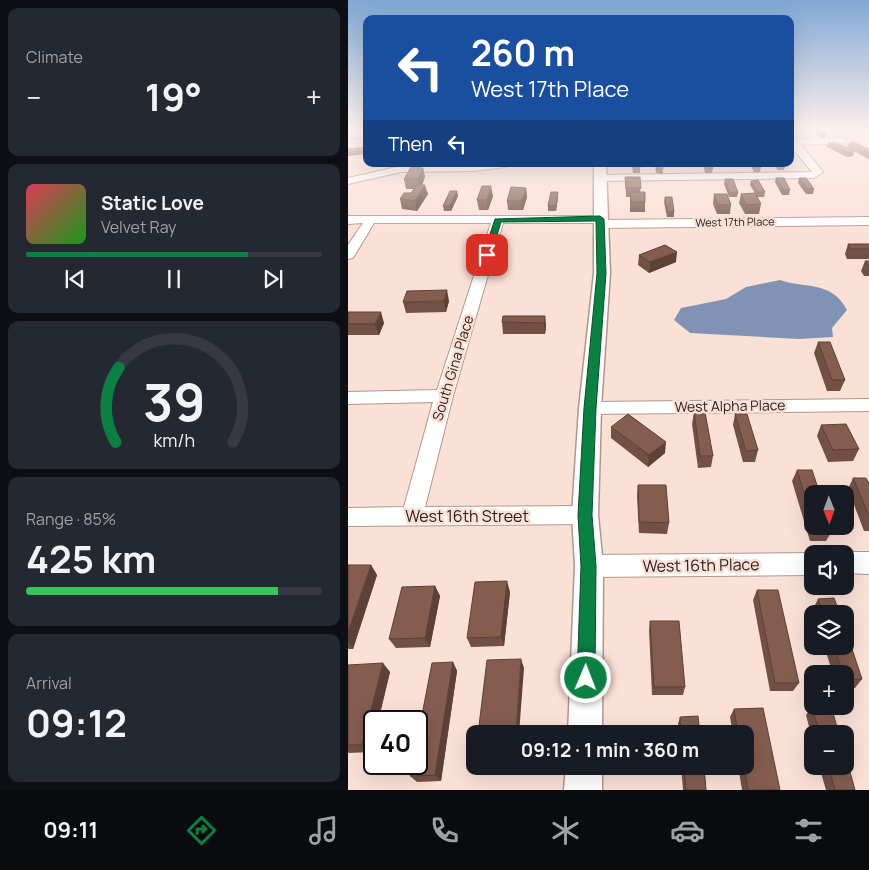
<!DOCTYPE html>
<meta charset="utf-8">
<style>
body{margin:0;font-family:Manrope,sans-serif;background:#242831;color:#f1f3f6;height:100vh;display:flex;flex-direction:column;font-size:19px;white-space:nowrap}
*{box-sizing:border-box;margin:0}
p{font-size:16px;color:#9ea1a6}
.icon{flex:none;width:28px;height:28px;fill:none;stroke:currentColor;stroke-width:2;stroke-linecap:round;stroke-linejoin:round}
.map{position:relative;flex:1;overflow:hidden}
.details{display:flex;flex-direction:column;gap:8px;padding:8px;background:#0d0f14;width:348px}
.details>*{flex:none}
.hud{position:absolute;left:15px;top:15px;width:431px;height:152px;border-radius:10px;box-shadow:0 5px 20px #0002;background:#1a4fa0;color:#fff;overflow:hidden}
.needle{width:32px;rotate:179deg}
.tools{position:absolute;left:456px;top:485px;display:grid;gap:10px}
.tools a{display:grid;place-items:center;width:50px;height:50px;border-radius:10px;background:#171b24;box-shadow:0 5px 20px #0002;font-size:25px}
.speed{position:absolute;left:15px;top:710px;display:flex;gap:10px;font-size:25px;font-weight:700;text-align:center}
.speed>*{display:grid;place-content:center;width:65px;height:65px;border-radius:50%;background:#171b24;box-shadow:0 5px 20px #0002;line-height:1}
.speed .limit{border:2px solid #111;border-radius:8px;background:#fff;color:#111}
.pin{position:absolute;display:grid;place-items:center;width:42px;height:42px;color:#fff;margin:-21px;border-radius:10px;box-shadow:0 2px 8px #0006}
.me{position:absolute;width:55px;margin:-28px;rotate:1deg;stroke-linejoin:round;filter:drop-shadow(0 0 4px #0008)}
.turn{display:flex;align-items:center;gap:18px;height:105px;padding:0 25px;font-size:22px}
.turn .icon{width:65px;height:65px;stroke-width:2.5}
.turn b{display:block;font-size:35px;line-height:42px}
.then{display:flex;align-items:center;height:48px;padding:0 25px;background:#0003;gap:10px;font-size:19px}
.big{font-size:38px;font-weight:700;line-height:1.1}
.details .tile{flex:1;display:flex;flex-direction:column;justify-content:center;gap:8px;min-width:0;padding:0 18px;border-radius:10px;background:#242831}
.details .dial{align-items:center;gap:0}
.dial svg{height:130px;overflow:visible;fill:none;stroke:#363941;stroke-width:7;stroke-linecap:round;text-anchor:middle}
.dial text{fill:#f1f3f6;stroke:none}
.song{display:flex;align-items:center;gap:15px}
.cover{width:60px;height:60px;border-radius:8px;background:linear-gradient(135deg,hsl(350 70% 55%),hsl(120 70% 35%))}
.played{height:5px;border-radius:2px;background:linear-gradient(90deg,#0b8043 75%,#363941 75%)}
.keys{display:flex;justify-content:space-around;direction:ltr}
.heat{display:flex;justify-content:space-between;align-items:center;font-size:28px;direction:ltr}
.charge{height:8px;border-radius:4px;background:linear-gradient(90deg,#34c759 85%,#363941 0)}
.trip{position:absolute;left:118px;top:725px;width:288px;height:50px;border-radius:10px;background:#171b24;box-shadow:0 5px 20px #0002;font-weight:700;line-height:50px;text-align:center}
.tab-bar{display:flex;height:80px;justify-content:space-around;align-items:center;background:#090b0e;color:#9ea1a6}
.tab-bar .icon{width:35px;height:35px}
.tab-bar .selected{color:#0b8043}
.tab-bar b{font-size:22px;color:#f1f3f6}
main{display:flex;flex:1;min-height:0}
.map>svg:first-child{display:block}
</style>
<main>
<section class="details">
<div class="tile"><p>Climate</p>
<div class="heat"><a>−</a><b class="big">19°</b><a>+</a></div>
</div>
<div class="tile">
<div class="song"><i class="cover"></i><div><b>Static Love</b><p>Velvet Ray</p></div></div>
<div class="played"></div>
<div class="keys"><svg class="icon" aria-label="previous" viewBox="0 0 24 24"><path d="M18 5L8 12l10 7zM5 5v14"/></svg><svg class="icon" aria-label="pause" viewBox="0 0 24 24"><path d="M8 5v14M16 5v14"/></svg><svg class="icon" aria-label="next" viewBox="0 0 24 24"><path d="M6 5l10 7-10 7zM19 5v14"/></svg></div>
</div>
<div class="tile dial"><svg viewBox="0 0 100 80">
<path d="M14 69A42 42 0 1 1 86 69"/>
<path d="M14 69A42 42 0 0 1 16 23" stroke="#0b8043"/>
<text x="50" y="56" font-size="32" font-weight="700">39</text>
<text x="50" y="72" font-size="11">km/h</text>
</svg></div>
<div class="tile"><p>Range · 85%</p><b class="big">425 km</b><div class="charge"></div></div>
<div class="tile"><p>Arrival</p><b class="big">09:12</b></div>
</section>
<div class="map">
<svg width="522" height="790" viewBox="0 0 522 790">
<rect width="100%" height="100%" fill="#fbe0d6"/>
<path fill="#8093b5" d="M432 280C458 289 483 280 499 310L484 328 485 337 451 339 342 333 326 320 333 308 378 299 398 287Z"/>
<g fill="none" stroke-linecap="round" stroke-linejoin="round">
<defs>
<path id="minor" d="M19 130V136L0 139V133Z
M495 138 498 139V143L453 145 475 172 466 178 252 181 247 178 252 175 464 172 442 145V139Z
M162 164 157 167 126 171 53 172 0 184V178L53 166Z
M0 216H252L256 217 257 220 522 217V225L252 228 248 227 247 223H155L105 396 77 507 237 506 245 509 248 515 245 521 237 524 0 526V508L56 507 85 402 0 404V392L89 390 143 223H26L5 258 0 259V245L15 223 0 224Z
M522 399V411L242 414 236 413 233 408 236 403 242 402Z
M498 552H522V574L498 573V554H494Z
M465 553V575L241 577 233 574 229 566 233 558 241 555Z"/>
<path id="tertiary" d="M246 164H258L262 273 253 408 250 515 255 566 254 734H220L227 566 224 515 231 408 246 273Z
M218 766H254V790H216Z"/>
</defs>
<use href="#minor" stroke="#b0978e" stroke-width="2"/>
<use href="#tertiary" stroke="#b0978e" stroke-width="3"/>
<use href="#minor" fill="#fff" fill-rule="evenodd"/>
<use href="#tertiary" fill="#fff" fill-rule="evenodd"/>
</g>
<path fill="#725044" d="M468 130H475L478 133 477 138H472L467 131Z
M480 143 506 151 505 156 499 157 479 147Z
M501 143 522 150V158L520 159 499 147Z
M280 164H292V173H285L284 165H281Z
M307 164H314L315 174 308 173Z
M355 164H363L365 168 364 173H357Z
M402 164H411L413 167 412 172H406Z
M425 164H436L437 166 436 170H430Z
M75 168 77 177 74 185 80 194 69 211 54 209 52 199 63 193 66 189H58L56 179Z
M277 177 293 188 292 192 297 202V212H282V197H278Z
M428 178 442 190 441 195H434L427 182Z
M451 178 466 189 465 194H458L450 183Z
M377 179 390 193 389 197H381L376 184Z
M403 181 417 192 416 197H409L413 204 411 214H397L391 203 393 194 407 193 402 185Z
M178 188 179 197 175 210H160L159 201Z
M109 191 110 196 103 211H96L95 206Z
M366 194 383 205 382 214H369L365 204Z
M145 196 140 210H131L129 200Z
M210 197 208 211H200V206Z
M317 197 326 212V217H319L316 202Z
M500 244H522V259H499L497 254Z
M291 255 328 262 301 273 290 265Z
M517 261H522V276H516L513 271Z
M101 301 98 312 58 313 55 302Z
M0 312 36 323 31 335H0Z
M197 316 198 327 197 334H155L154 322Z
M470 342 497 380 492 391H479L466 353Z
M346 412 365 456 363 467 350 468 344 424Z
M387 414 410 450 407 462H395L385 425Z
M473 425 511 449 505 461 480 462 469 436Z
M263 427 317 453 300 467 263 438Z
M449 470 465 494V526H482L484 531 478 541H462L444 481Z
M505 478 522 485V531H516L500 489Z
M290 485 321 523 319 534 291 533 289 496Z
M0 565H23L29 575 5 649H0Z
M87 586 92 596 82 647 48 648 41 639Z
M409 590 451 683 445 691H422L405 600Z
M162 592 156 646 123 647 119 638Z
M470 599 492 614H466L465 609Z
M302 621 337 687 335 695H304L301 630Z
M476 646H498L514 679 507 688H498V674H485Z
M105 662 109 671 93 781 69 782 62 776Z
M0 665 42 672 23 752 0 753Z
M464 707 491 734H465V742L458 715Z
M386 709 432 790H394L390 766H396V734H385L382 717Z
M332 717 352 734H330V724Z
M333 766H356L358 790H335Z
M471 766H498L507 790H478Z"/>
<path fill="#5c4137" d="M19 149V154L0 156V152Z
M506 151 505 156 499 157 501 153Z
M75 168 77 177 72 189 70 179Z
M77 185 80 194 69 211 67 201Z
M143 186 145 196 140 210 139 200Z
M178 188 179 197 175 210 174 201Z
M109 191 110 196 103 211 102 206Z
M210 192V197L208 211V206Z
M329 252 328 262 301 273 302 262Z
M99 290 101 301 98 312 96 301Z
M33 312 36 323 31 335 27 324Z
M197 316 198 327 197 334 196 323Z
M318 442 317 453 300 467 301 455Z
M23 565 29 575 5 649 0 642V633Z
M159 581 162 592 156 646 153 637Z
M87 586 92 596 82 647 77 638Z
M173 659 176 668 171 734H168Z
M105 662 109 671 93 781 87 775Z
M35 663 42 672 30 721H26V736L23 752 14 745Z"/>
<path fill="#845d4f" stroke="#5c4137" d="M470 130H475L478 133H473Z
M486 142 506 151 501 153 480 143Z
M506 142 522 150V154L501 143Z
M19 147V149L0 152V149Z
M285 164H292V168H285Z
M308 164H314L315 169H309Z
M357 164H363L365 168H358Z
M405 164H411L413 167H407Z
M429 164H436L437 166H431Z
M63 167 75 168 70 179H56Z
M277 177H292L293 188H278Z
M428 178H436L442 190H435Z
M451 178H458L466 189H459Z
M377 179H385L390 193H381Z
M410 180 417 192H409L403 181Z
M69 185H77L67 201 52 199 56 193H63Z
M134 186H143L139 200H129Z
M163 187 178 188 174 201H159Z
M102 191H109L102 206H95Z
M203 192H210L208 206H200Z
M282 192H297V202H283Z
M407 193 413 204 398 205 393 194Z
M366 194H379L383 205H370Z
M317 197H324L326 212H319Z
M500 244H522V249H503Z
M317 245 329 252 302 262 291 255Z
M517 261H522V265H520Z
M99 290 96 301 55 302 59 291Z
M0 312H33L27 324H0Z
M155 316H197L196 323 154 322Z
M470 342H482L497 380H484Z
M346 412H357L365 456H352Z
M280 414 318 442 301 455 263 427Z
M387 414H399L410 450 398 451Z
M498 424 511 449 485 450 473 425Z
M449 470H464L472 494H465V522Z
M505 478H518L522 485V518Z
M290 485H318L321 523 291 522Z
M466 526H482L484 531H468Z
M0 565H23L0 633Z
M159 581 153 637 119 638 127 582Z
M87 586 77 638 41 639 54 587Z
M409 590H430L451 683H427Z
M486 598 492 614H475L470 599Z
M302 621H331L337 687H306Z
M498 631 514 679 498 680V674H495L486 646H498Z
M173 659 168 734H130L139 660Z
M105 662 87 775 62 776 65 764H69V741L84 663Z
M35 663 14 745H0V665Z
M483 706 491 734H472L464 707Z
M415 708 432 790H400L396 766V734H390L386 709Z
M350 716 352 734H333L332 717Z
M498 757 507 790H487L480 766H498Z
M336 766H356L358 790H338Z"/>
<linearGradient id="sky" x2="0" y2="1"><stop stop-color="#7ea7d4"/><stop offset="0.54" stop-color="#fdf1ed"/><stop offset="1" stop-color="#fdf1ed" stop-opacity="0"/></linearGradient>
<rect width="522" height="240" fill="url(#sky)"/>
<path fill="#0b8043" stroke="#07532c" d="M252 216 256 219 258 273 248 408 244 515 248 566 247 678 244 684 238 687 232 684 229 678 233 566 230 515 236 408 249 273 248 221 153 222 143 255 139 258 135 255 147 219Z"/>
<g text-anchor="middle" stroke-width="5" stroke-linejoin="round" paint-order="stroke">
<g font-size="11" fill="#2a211d" stroke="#fbe0d6">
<text transform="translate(387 222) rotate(-1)" y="4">West 17th Place</text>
</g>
<g font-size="14" fill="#2a211d" stroke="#fbe0d6">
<text transform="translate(105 368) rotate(-73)" y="5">South Gina Place</text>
<text transform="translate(382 406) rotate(-1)" y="5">West Alpha Place</text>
</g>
<g font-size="16" fill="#2a211d" stroke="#fbe0d6">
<text x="119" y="522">West 16th Street</text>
<text transform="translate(353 565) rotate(-1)" y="6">West 16th Place</text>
</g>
</g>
</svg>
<div class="tools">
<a><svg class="needle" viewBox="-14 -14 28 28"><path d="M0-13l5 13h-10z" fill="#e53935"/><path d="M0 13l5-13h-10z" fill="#9ea1a6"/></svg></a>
<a><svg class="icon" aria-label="sound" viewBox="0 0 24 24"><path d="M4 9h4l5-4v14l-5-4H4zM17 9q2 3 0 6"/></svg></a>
<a><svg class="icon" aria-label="layers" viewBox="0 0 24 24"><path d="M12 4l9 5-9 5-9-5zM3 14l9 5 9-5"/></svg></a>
<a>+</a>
<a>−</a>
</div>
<div class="speed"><div class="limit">40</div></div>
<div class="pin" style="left:139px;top:255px;background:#d93025"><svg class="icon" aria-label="arrive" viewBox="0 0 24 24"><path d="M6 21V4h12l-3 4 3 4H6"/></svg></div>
<svg class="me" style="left:238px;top:678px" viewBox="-20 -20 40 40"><circle r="17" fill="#0b8043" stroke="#fff" stroke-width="3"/><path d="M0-11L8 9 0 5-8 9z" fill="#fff"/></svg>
<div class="trip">09:12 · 1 min · 360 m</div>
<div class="hud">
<div class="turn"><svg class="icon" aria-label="left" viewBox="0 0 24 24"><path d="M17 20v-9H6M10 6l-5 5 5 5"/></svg><div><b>260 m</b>West 17th Place</div></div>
<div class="then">Then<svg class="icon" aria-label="left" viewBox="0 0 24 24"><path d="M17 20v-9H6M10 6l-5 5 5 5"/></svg></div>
</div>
</div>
</main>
<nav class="tab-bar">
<b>09:11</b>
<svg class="icon selected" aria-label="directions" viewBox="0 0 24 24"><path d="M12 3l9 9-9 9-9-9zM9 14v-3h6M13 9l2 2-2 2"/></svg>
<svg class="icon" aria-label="music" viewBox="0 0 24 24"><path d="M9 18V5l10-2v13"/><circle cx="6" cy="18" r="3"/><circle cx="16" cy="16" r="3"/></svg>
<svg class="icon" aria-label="phone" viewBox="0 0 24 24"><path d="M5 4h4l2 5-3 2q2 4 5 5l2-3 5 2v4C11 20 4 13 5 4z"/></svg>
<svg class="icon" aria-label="climate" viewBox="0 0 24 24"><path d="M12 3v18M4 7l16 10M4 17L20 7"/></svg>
<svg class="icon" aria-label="car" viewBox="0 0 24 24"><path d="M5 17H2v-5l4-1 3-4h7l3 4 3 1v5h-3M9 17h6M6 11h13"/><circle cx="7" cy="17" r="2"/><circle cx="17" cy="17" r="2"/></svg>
<svg class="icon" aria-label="filters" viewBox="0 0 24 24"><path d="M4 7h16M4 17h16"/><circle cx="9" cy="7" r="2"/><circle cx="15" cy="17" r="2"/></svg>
</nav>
